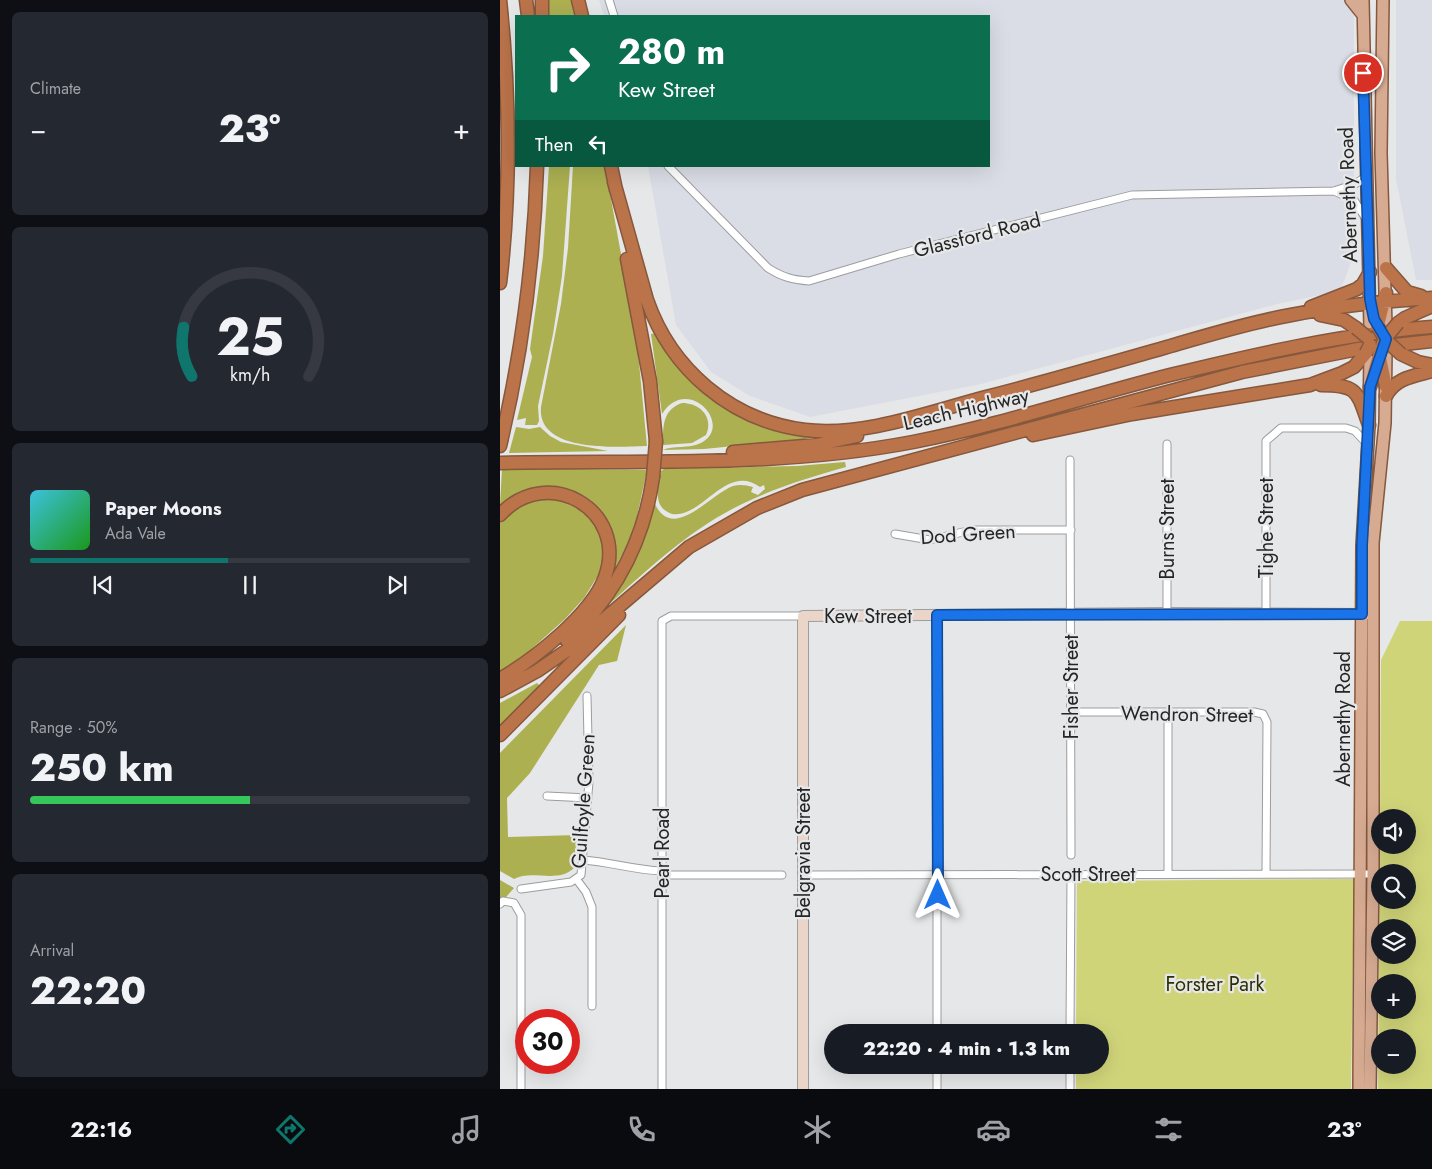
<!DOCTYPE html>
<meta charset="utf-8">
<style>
body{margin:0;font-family:Jost,sans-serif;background:#242831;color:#f1f3f6;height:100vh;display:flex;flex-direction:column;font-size:19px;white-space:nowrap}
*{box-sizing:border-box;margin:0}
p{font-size:16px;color:#9ea1a6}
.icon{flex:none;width:28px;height:28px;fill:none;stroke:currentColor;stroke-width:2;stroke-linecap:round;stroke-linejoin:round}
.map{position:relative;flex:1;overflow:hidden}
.drawer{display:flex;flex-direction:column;gap:12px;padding:12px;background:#0d0f14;width:500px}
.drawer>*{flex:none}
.top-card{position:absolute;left:15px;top:15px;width:475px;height:152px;border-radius:0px;box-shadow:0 5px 20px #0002;background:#0b6e4f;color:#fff;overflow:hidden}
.fabs{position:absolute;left:871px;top:809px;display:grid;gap:10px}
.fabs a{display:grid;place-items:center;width:45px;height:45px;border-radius:50%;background:#171b24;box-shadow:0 5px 20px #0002;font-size:25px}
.speed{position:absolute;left:15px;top:1009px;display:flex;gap:10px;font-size:25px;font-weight:700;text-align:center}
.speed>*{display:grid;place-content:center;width:65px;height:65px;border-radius:50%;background:#171b24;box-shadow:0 5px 20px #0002;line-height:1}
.speed .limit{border:8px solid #d22;background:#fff;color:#111}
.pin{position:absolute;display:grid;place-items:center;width:42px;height:42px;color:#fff;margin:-21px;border:2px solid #fff;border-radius:50%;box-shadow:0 1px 5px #0007}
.me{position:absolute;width:55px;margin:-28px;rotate:0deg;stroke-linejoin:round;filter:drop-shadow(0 0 4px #0008)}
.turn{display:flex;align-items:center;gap:18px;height:105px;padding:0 20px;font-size:22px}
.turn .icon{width:65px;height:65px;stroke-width:2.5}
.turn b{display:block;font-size:35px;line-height:42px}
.then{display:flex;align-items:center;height:48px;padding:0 20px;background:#0003;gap:10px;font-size:19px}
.big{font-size:38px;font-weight:800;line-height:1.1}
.drawer .widget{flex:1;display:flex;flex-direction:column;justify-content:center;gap:8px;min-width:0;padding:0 18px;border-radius:8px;background:#242831}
.drawer .dial{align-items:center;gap:0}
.dial svg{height:130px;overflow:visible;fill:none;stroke:#363941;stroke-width:7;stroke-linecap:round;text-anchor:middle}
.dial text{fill:#f1f3f6;stroke:none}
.song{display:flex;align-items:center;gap:15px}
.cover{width:60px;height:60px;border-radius:8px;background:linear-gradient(135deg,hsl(190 70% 55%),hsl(120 70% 35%))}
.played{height:5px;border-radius:2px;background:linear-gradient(90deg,#0f766e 45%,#363941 45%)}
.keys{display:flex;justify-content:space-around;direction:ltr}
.heat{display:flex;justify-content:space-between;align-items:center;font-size:28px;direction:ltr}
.charge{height:8px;border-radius:4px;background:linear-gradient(90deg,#34c759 50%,#363941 0)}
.trip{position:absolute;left:324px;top:1024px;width:285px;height:50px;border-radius:25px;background:#171b24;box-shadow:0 5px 20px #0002;font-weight:800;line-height:50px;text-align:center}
.tabs{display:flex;height:80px;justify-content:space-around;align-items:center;background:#090b0e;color:#9ea1a6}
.tabs .icon{width:35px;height:35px}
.tabs .current{color:#0f766e}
.tabs b{font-size:22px;color:#f1f3f6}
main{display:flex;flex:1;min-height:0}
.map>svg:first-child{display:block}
</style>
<main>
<section class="drawer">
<div class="widget"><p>Climate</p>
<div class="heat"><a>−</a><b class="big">23°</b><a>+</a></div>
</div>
<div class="widget dial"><svg viewBox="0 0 100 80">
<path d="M14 69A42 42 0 1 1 86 69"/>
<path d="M14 69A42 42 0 0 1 9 39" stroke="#0f766e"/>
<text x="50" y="56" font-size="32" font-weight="700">25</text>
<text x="50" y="72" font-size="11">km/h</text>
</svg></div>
<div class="widget">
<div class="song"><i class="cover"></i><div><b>Paper Moons</b><p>Ada Vale</p></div></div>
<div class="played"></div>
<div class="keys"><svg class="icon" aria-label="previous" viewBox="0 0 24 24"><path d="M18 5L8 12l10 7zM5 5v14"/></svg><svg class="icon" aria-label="pause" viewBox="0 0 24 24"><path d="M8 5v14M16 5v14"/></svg><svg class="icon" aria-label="next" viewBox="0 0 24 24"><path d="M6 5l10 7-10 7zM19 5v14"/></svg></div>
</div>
<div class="widget"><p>Range · 50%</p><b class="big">250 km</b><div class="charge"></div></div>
<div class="widget"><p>Arrival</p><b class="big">22:20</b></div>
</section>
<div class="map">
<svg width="932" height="1089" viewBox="0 0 932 1089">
<rect width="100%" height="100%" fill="#e6e7e8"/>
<path fill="#dadde5" d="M99 0H854V255L840 291 777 304 481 384 310 417 250 396 211 372 176 325 148 166H489V16H104Z
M896 0H932V280H916L896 179Z"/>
<path fill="#d0d479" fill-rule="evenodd" d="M900 621H932V1089H878L880 823V845H908V818L880 817 881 660ZM880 872H908V900H880ZM880 928H908V955H880ZM880 982H908V1010H880ZM880 1038H908V1065H880Z
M854 879 851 1089H576V1065H600V1032H576L577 881Z"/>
<path fill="#acb051" d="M49 0H74L77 16H49Z
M49 166H70L62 276 53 334 38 406 39 421 37 425H25L26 418 17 420 32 357 30 349 43 256Z
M73 166H105L137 342 147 446C117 447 37 453 41 407L61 304 68 248Z
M157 333 211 395 313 435V438L204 449 163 450C173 445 189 449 201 443 235 425 187 374 162 414L151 334Z
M182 403C200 403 214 417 206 435L192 443 163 445C163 427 162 410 182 403Z
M16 427 29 429 40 427 50 436 61 442 108 451 9 453Z
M345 462 346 467C310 477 275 488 242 504 190 529 147 570 105 608L153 499C170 546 209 495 233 486 240 484 246 485 253 487L251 492 258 495 265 489 264 485 260 487C226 462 202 519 172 514 152 507 158 488 161 471L164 469 297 466Z
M2 468 147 470 134 531 111 576C114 559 117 543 110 526 91 482 34 474 0 505Z
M52 496 86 510 106 544 102 569 84 598 65 619 27 653 0 672V523L12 508Z
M126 625 117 661 99 665 30 773 7 798 8 837 77 835 74 868C57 884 32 869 14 879L0 871V753Z
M37 683 41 687 0 727V703Z
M0 880 14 888 0 904Z"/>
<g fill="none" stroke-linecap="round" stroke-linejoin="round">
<defs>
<path id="street" d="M109 0 114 16
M168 166 268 268C282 277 293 280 309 281L399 254 632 195 834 191 855 184 867 176
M834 191 854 200 866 219
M667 444V613
M570 460 571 855
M395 534 430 540 471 530H571
M766 614V441L781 428H846L855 431 868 445
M571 712H754L763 714 767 722 766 874
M668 713V874
M47 796 88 798
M83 860C110 862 135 870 161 871
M162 875H282
M302 875 873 874
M77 880 86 892 92 907V1006
M21 889 71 882 81 875 89 782 87 696
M0 904 3 901 14 903 21 915V1089
M437 1032V615
M570 1032 571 874
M162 1089V621L171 616H303
M437 1089V1065
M570 1089V1065"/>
<path id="secondary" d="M303 1089V616L667 613 869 614"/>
<path id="primary" d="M851 0 863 15
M863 0 870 329
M883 0 881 153 886 325
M859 1089 862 546 869 425 870 350
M870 1089 873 874V543L885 423 886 352"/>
<path id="highway" d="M26 0 28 16
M42 0V16
M78 0 82 16
M111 166 116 190
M114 182 147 300C171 369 231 421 305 430 364 437 429 412 486 397 549 381 611 363 674 345 712 334 751 322 791 315 837 306 885 301 932 298
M127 259 150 381 156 441
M886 268 907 292 921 296
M0 283C11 189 10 95 0 0
M811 307 857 289 863 284 870 272
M820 315 844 320 856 328
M898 323 905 318 932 306
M876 333 886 293
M879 353 886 387
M901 354 918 362 932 365
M821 385C859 385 857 392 869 425
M870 387 879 355
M886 396C895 378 914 376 932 371
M533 435 632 414 810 385 842 373 854 367 866 353
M0 446C22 354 34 261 37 166
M233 452 316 445 357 436
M0 463C138 460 277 468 413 442 500 425 584 397 670 375 757 354 843 334 932 327
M0 515C47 463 129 510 105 577 91 615 34 659 0 679
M67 641C114 597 144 541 153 477
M0 691 37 671 69 649 189 547 257 508 302 490 742 372 858 349 932 341
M0 735 119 615"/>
</defs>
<use href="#street" stroke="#9c9d9e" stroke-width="9"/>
<use href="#secondary" stroke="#9c9d9e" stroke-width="12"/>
<use href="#primary" stroke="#86583d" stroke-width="14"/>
<use href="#highway" stroke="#86583d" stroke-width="15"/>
<use href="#street" stroke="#fff" stroke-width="7"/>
<use href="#secondary" stroke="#ebd5c9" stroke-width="10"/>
<use href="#primary" stroke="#d6ab92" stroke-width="11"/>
<use href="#highway" stroke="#bb734a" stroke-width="12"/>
<defs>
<path id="highway-bridge" d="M878 327 884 337
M856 328 868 338
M888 335 898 323
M890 344 901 354
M866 353 870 345
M879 355 883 343
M153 477 156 441"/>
</defs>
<use href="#highway-bridge" stroke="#86583d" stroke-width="15" stroke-linecap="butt"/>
<use href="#highway-bridge" stroke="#bb734a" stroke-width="12"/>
</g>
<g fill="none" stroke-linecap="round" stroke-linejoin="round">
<defs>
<path id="route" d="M438 895 437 615 862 614V546L870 387 886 339 874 319 870 299 863 73"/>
</defs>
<use href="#route" stroke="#114b97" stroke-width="12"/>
<use href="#route" stroke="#1a73e8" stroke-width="9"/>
</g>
<g text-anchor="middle" stroke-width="4.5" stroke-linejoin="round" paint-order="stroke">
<g font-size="20" fill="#252525" stroke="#e6e7e8">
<text transform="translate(848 195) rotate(-92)" y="7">Abernethy Road</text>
<text transform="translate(477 235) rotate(-14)" y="7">Glassford Road</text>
<text transform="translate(466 409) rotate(-13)" y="7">Leach Highway</text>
<text transform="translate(766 528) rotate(-90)" y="7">Tighe Street</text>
<text transform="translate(667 529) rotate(-90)" y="7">Burns Street</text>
<text transform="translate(468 534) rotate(-4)" y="7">Dod Green</text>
<text x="368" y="623">Kew Street</text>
<text transform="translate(571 687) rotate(-90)" y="7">Fisher Street</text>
<text transform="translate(687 714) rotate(1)" y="7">Wendron Street</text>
<text transform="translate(843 719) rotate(-90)" y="7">Abernethy Road</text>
<text transform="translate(83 801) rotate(-86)" y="7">Guilfoyle Green</text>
<text transform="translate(162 853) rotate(-90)" y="7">Pearl Road</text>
<text transform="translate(303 853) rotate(-90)" y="7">Belgravia Street</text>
<text x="588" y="881">Scott Street</text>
</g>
<g font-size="20" fill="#2d2e04" stroke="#e6e7e8">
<text x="715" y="991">Forster Park</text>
</g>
</g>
</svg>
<div class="fabs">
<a><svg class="icon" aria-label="sound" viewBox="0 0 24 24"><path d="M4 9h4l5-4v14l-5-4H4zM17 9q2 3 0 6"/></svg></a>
<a><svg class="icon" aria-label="search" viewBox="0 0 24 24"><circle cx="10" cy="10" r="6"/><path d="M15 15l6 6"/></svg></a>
<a><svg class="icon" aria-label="layers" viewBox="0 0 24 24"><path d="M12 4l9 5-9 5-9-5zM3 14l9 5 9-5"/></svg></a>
<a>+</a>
<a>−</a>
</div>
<div class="speed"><div class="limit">30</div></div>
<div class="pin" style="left:863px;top:73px;background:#d93025"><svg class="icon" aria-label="arrive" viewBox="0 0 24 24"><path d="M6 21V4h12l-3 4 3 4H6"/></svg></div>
<svg class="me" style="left:438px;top:895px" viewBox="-20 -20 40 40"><path d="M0-17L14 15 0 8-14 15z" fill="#1a73e8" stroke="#fff" stroke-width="4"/></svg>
<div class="trip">22:20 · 4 min · 1.3 km</div>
<div class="top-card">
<div class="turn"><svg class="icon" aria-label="right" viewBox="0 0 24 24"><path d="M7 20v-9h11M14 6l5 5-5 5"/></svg><div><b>280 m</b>Kew Street</div></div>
<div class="then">Then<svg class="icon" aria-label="left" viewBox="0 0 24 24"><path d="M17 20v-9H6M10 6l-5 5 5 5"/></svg></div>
</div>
</div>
</main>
<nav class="tabs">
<b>22:16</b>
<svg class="icon current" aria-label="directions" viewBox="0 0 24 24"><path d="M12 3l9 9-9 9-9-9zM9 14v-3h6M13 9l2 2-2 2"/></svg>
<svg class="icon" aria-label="music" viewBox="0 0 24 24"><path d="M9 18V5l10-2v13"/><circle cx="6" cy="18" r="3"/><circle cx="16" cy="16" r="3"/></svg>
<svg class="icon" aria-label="phone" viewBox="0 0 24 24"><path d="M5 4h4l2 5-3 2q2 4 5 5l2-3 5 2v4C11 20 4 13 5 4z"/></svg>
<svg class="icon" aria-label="climate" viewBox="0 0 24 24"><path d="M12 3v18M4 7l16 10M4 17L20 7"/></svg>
<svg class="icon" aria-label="car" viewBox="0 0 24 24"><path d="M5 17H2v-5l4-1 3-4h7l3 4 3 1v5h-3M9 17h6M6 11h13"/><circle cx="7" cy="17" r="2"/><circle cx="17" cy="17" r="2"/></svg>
<svg class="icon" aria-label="filters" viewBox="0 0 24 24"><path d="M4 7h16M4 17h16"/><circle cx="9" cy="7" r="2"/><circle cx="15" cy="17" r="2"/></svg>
<b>23°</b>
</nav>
